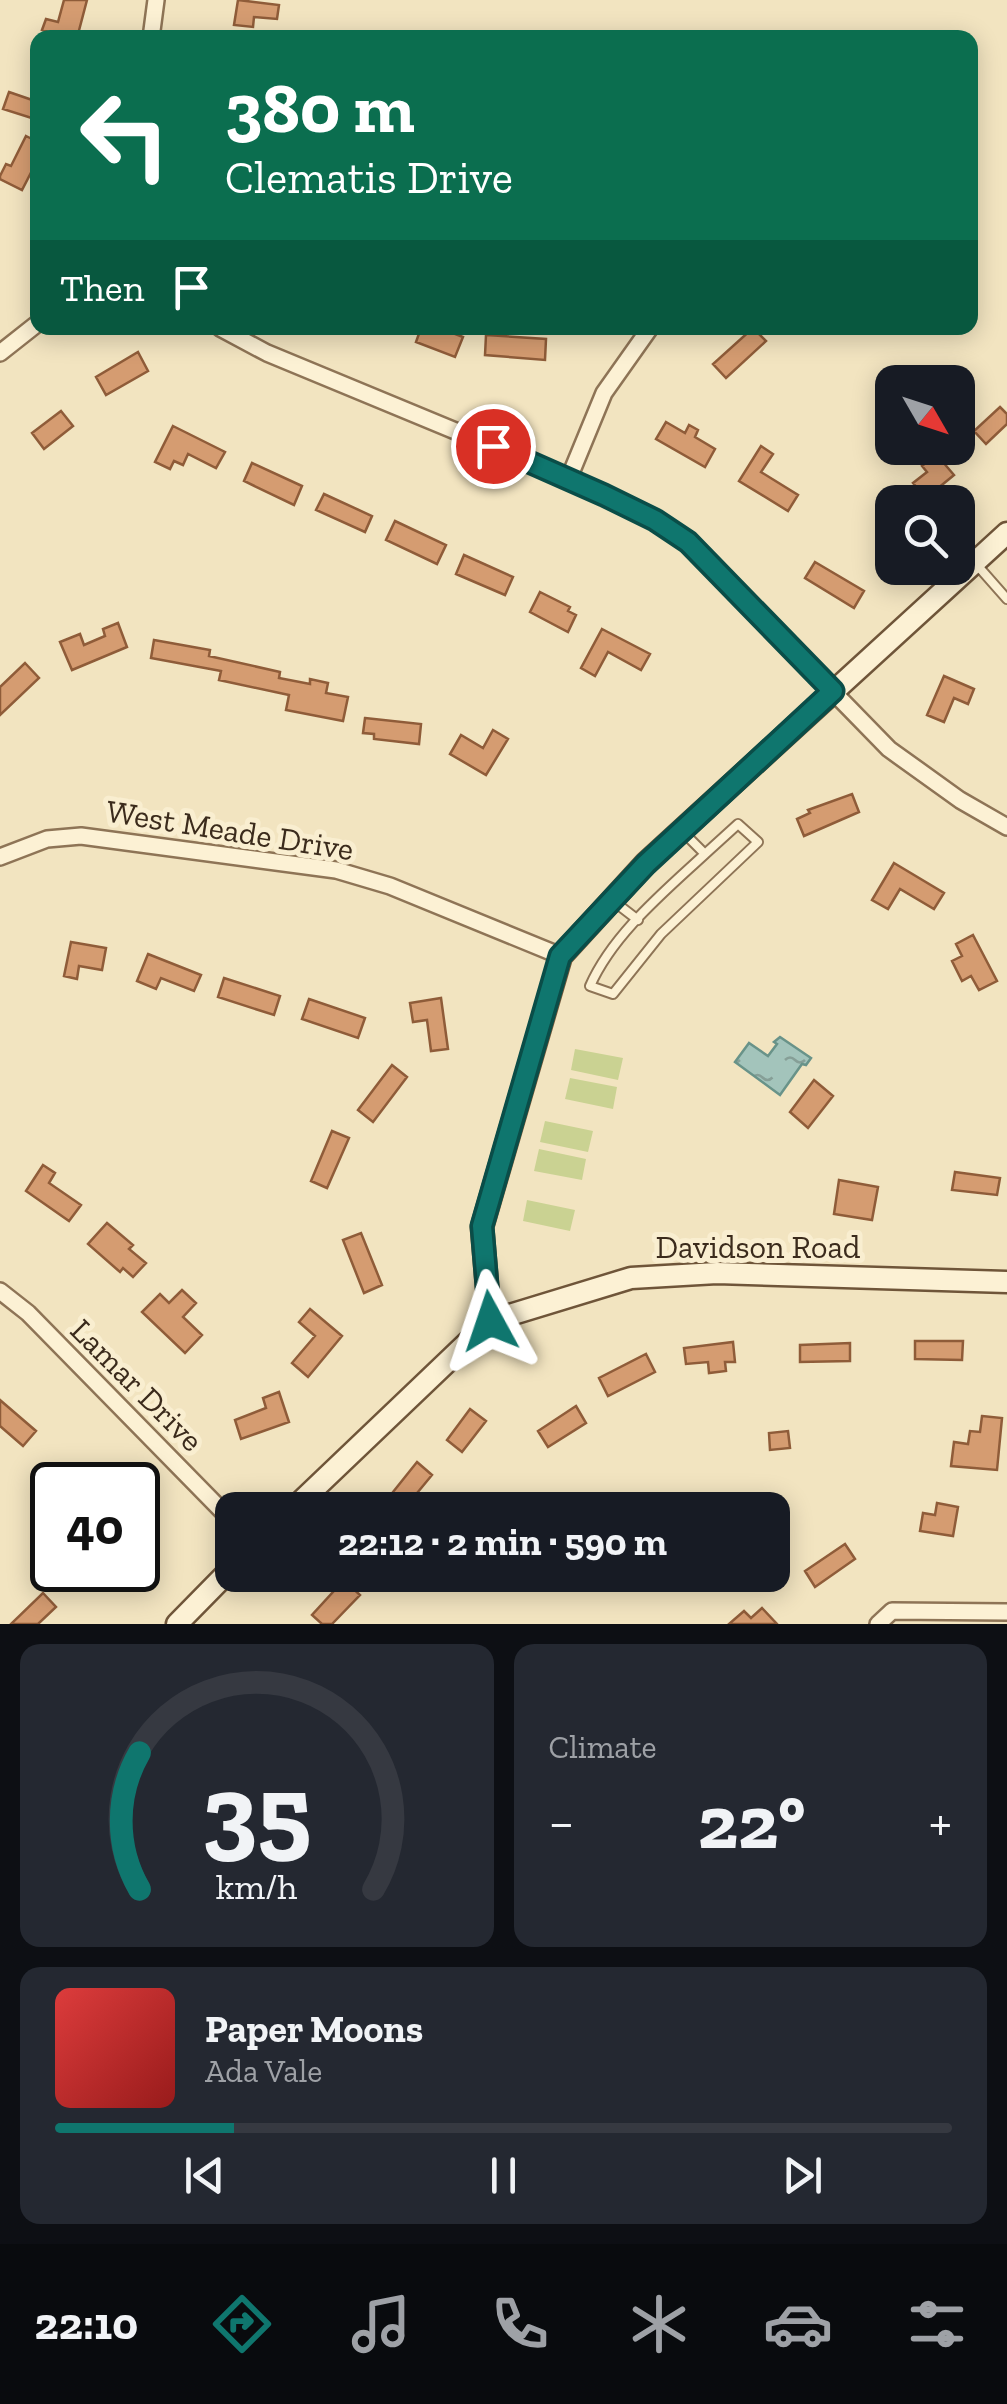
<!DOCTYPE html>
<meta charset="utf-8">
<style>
body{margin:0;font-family:"Zilla Slab",serif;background:#242831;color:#f1f3f6;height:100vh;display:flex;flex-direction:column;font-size:38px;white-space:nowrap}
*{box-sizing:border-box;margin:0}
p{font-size:32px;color:#9ea1a6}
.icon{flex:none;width:55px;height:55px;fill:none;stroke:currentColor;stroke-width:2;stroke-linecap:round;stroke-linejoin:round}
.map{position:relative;height:1624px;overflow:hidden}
.panel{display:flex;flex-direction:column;gap:20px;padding:20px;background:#0d0f14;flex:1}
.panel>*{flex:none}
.banner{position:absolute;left:30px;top:30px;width:948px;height:305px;border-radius:20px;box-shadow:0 5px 25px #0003;background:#0b6e4f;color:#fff;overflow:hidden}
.needle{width:65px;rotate:129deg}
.fabs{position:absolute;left:875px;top:365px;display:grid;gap:20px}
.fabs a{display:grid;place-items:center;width:100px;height:100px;border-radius:20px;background:#171b24;box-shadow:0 5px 25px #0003;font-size:50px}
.speed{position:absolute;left:30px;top:1462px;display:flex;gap:20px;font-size:50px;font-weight:700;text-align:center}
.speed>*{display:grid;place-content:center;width:130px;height:130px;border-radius:50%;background:#171b24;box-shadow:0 5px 25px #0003;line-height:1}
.speed .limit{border:5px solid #111;border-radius:15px;background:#fff;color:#111}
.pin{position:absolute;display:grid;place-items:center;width:85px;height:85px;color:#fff;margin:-42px;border:5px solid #fff;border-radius:50%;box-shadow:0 2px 10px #0007}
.me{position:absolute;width:110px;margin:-55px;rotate:355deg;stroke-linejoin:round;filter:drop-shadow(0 0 8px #0008)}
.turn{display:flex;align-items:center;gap:35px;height:210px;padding:0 30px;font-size:45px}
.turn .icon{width:130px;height:130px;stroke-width:2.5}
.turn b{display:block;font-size:70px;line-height:85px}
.then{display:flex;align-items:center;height:95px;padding:0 30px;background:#0003;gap:20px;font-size:38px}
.big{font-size:75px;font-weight:800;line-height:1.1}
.panel .widget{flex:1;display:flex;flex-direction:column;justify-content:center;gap:15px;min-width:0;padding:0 35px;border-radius:20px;background:#242831}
.panel .dial{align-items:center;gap:0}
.dial svg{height:260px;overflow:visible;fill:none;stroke:#363941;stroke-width:7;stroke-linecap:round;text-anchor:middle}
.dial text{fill:#f1f3f6;stroke:none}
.song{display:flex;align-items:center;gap:30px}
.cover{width:120px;height:120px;border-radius:15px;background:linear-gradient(135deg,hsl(0 70% 55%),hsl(0 70% 35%))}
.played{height:10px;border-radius:5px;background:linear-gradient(90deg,#0f766e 20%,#363941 20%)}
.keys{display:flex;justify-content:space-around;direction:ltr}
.heat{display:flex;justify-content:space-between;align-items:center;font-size:55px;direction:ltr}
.panel .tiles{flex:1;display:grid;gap:20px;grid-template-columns:1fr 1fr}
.widget:last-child{grid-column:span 2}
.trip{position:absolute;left:215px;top:1492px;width:575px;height:100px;border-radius:20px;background:#171b24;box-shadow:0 5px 25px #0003;font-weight:800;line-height:100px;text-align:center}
.tab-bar{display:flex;height:160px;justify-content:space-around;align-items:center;background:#090b0e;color:#9ea1a6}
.tab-bar .icon{width:70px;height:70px}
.tab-bar .on{color:#0f766e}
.tab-bar b{font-size:45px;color:#f1f3f6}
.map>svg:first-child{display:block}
</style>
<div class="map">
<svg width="1007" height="1624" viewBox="0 0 1007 1624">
<defs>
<pattern id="water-ripples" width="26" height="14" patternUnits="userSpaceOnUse" patternTransform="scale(2.5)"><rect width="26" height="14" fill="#a3c4bb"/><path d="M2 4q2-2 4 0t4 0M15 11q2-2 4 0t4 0" fill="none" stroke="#869f97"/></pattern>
</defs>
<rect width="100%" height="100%" fill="#f2e4c0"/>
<path fill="#cad292" d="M575 1049 623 1058 618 1080 571 1070Z
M570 1078 617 1087 613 1109 565 1099Z
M545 1121 593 1131 588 1152 540 1142Z
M539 1149 586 1159 582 1180 534 1171Z
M527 1200 575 1210 570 1231 523 1221Z"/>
<path fill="url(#water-ripples)" stroke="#699389" stroke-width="2.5" d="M780 1037 811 1058 806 1065 802 1064 780 1095 735 1062 749 1043 768 1056 777 1044 774 1042Z"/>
<path fill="#d59c71" stroke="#8f5c39" stroke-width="2.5" d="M64 0H87L77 38H51L53 33 42 30 46 19 58 22Z
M238 0 279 5 277 19 254 17 253 27 234 25Z
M9 92 38 102V120L3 109Z
M26 136 38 142V159L22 190 0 179V176L6 164 11 166Z
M421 328H440L463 337 455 357 416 342Z
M753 328 766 341 726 378 713 364Z
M486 335 546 339 545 360 485 355Z
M138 352 148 371 106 395 96 377Z
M1000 407 1007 414V424L986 444 974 431Z
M61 411 73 426 44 449 32 433Z
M666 422 685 433 689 425 698 430 695 437 715 449 705 467 656 439Z
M173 426 225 452 216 468 188 454 183 465 174 461 170 469 155 462Z
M761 446 773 454 761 472 798 495 788 511 739 481Z
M936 454 954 475 926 498 913 483 927 472 922 466Z
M252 463 302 486 294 505 244 481Z
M324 494 372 516 365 532 316 510Z
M395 521 446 545 437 564 386 540Z
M464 555 513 577 505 595 456 574Z
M815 562 864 591 854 608 805 578Z
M540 592 570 607 568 611 576 615 568 632 530 612Z
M118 623 127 647 72 670 60 642 80 634 84 645 105 636 103 629Z
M602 629 650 654 641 670 608 652 595 676 581 668Z
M154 640 210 650 209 656 280 672 279 678 310 684V679L328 683 326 693 348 697 343 721 286 710 289 695 219 680 221 671 151 658Z
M25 663 39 678 0 715V687Z
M944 676 974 689 968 704 954 698 944 722 927 715Z
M365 718 421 724 419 744 374 739V734L363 733Z
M493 730 508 739 486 775 450 754 461 735 483 748Z
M852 794 859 812 804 836 797 819 810 813 808 810Z
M894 863 944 893 934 909 900 889 888 909 872 900Z
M973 935 997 981 979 990 971 976 962 981 952 961 962 956 956 944Z
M71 942 106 948 102 970 79 966 77 979 64 976Z
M148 954 201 975 194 991 161 978 156 989 137 981Z
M224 978 280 996 274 1015 218 997Z
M441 998 448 1049 431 1051 427 1020 413 1022 410 1003Z
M309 999 365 1018 358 1038 302 1019Z
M392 1065 407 1077 373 1122 358 1110Z
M814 1080 833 1096 808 1128 790 1112Z
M332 1131 349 1138 327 1188 311 1181Z
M43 1165 55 1173 49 1183 81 1205 69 1221 26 1191Z
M955 1172 1000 1178 997 1195 952 1190Z
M839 1180 878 1187 872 1220 834 1214Z
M107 1223 133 1245 129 1249 146 1263 133 1277 123 1268 120 1272 88 1244Z
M361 1233 382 1285 364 1293 343 1240Z
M182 1290 196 1303 183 1317 202 1335 185 1353 142 1312 160 1294 169 1303Z
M310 1309 342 1336 308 1377 292 1363 315 1336 299 1322Z
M915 1341H963L962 1360 915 1359Z
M733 1342 735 1362H725L726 1371 709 1373 708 1362 686 1364 684 1348Z
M850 1343V1361L800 1362V1345Z
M646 1354 655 1372 608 1396 599 1378Z
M279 1392 289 1422 241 1439 235 1420 266 1408 263 1398Z
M0 1400 36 1431 23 1446 0 1426Z
M576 1406 586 1423 548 1447 538 1431Z
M470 1409 486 1421 462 1452 447 1440Z
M982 1416 1002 1418 997 1470 951 1466 954 1442 968 1444 970 1431 980 1432Z
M788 1431 790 1448 770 1450 769 1433Z
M417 1462 432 1475 408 1504 393 1492Z
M937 1503 958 1507 953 1536 920 1531 923 1513 935 1515Z
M845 1544 855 1559 815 1587 805 1571Z
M344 1580 360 1595 332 1624H322L312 1615Z
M43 1593 56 1607 38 1624H11Z
M762 1608 777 1624H729L744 1611 751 1618Z"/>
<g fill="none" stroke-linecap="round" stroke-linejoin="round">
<defs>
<path id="lane" d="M977 565 1007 599
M682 831 705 854 738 824 758 842 661 934 613 994 590 986C613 934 664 892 705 854
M612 900 638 920"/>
<path id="street" d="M151 38 156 0
M220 328 267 353 569 478 655 521 688 543 889 749 960 800 1007 827
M0 353 38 323
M569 478 604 393 650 328
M0 857 47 839 81 836 336 870 390 886 561 956
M0 1291 28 1313 232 1521
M878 1624 892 1611 1007 1612"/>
<path id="secondary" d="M490 1321 482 1227 561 956 646 863 1007 533
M292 1510 490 1321 631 1278 717 1273 1007 1282
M177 1624 232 1568"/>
</defs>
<use href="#lane" stroke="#8e7456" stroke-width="12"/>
<use href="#street" stroke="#8e7456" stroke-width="20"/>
<use href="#secondary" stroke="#6f5539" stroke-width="25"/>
<use href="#lane" stroke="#fcf1d4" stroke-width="8"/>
<use href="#street" stroke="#fcf1d4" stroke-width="15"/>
<use href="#secondary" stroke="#fcf1d4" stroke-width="20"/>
</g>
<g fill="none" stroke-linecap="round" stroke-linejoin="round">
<defs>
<path id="route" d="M490 1321 482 1226 560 956 646 864 833 691 688 542 655 520 604 495 493 446"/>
</defs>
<use href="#route" stroke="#0a4d48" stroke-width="25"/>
<use href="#route" stroke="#0f766e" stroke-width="18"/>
</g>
<g text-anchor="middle" stroke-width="10" stroke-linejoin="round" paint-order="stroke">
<g font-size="32" fill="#3b2b1c" stroke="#f9eed0">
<text transform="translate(230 830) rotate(9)" y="11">West Meade Drive</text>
<text x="758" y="1258">Davidson Road</text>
<text transform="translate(137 1385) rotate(45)" y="11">Lamar Drive</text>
</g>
</g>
</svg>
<div class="fabs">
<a><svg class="needle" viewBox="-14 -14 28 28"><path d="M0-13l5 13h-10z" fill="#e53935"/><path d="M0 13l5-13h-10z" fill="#9ea1a6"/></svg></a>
<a><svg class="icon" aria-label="search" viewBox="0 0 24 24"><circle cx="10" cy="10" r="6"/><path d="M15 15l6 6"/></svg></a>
</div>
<div class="speed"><div class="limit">40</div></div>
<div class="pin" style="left:493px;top:446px;background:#d93025"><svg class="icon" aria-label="arrive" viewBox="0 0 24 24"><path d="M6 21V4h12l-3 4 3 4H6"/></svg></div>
<svg class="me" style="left:490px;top:1321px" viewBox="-20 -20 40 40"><path d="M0-17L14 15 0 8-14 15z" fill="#0f766e" stroke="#fff" stroke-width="4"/></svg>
<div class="trip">22:12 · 2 min · 590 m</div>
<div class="banner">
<div class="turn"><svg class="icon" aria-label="left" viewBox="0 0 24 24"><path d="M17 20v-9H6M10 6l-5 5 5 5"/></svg><div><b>380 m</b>Clematis Drive</div></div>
<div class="then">Then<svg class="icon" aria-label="arrive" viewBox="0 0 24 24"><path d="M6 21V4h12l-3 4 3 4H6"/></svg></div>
</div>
</div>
<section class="panel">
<div class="tiles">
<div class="widget dial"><svg viewBox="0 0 100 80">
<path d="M14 69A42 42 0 1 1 86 69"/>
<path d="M14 69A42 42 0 0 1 14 27" stroke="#0f766e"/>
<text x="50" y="56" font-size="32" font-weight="700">35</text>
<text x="50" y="72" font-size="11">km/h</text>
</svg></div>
<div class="widget"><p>Climate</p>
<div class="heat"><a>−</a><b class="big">22°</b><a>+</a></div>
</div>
<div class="widget">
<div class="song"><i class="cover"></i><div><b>Paper Moons</b><p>Ada Vale</p></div></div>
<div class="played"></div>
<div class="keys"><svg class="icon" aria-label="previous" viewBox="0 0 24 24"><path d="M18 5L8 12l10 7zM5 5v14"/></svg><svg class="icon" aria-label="pause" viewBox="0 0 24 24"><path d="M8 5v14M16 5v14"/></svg><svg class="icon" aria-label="next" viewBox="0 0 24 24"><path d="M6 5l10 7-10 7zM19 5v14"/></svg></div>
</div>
</div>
</section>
<nav class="tab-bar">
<b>22:10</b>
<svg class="icon on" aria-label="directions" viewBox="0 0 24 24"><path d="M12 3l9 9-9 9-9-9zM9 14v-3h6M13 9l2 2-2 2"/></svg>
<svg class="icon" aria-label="music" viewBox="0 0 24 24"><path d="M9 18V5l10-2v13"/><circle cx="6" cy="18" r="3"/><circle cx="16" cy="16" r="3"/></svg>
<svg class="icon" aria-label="phone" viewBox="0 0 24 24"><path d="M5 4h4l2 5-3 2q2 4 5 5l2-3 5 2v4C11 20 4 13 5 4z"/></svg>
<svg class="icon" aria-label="climate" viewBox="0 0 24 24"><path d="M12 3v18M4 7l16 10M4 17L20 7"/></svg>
<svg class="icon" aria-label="car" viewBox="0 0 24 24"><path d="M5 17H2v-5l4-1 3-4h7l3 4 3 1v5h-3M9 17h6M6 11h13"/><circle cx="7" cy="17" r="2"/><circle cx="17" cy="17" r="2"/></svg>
<svg class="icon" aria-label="filters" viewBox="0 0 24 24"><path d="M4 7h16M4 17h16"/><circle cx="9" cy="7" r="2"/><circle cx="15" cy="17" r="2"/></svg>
</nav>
